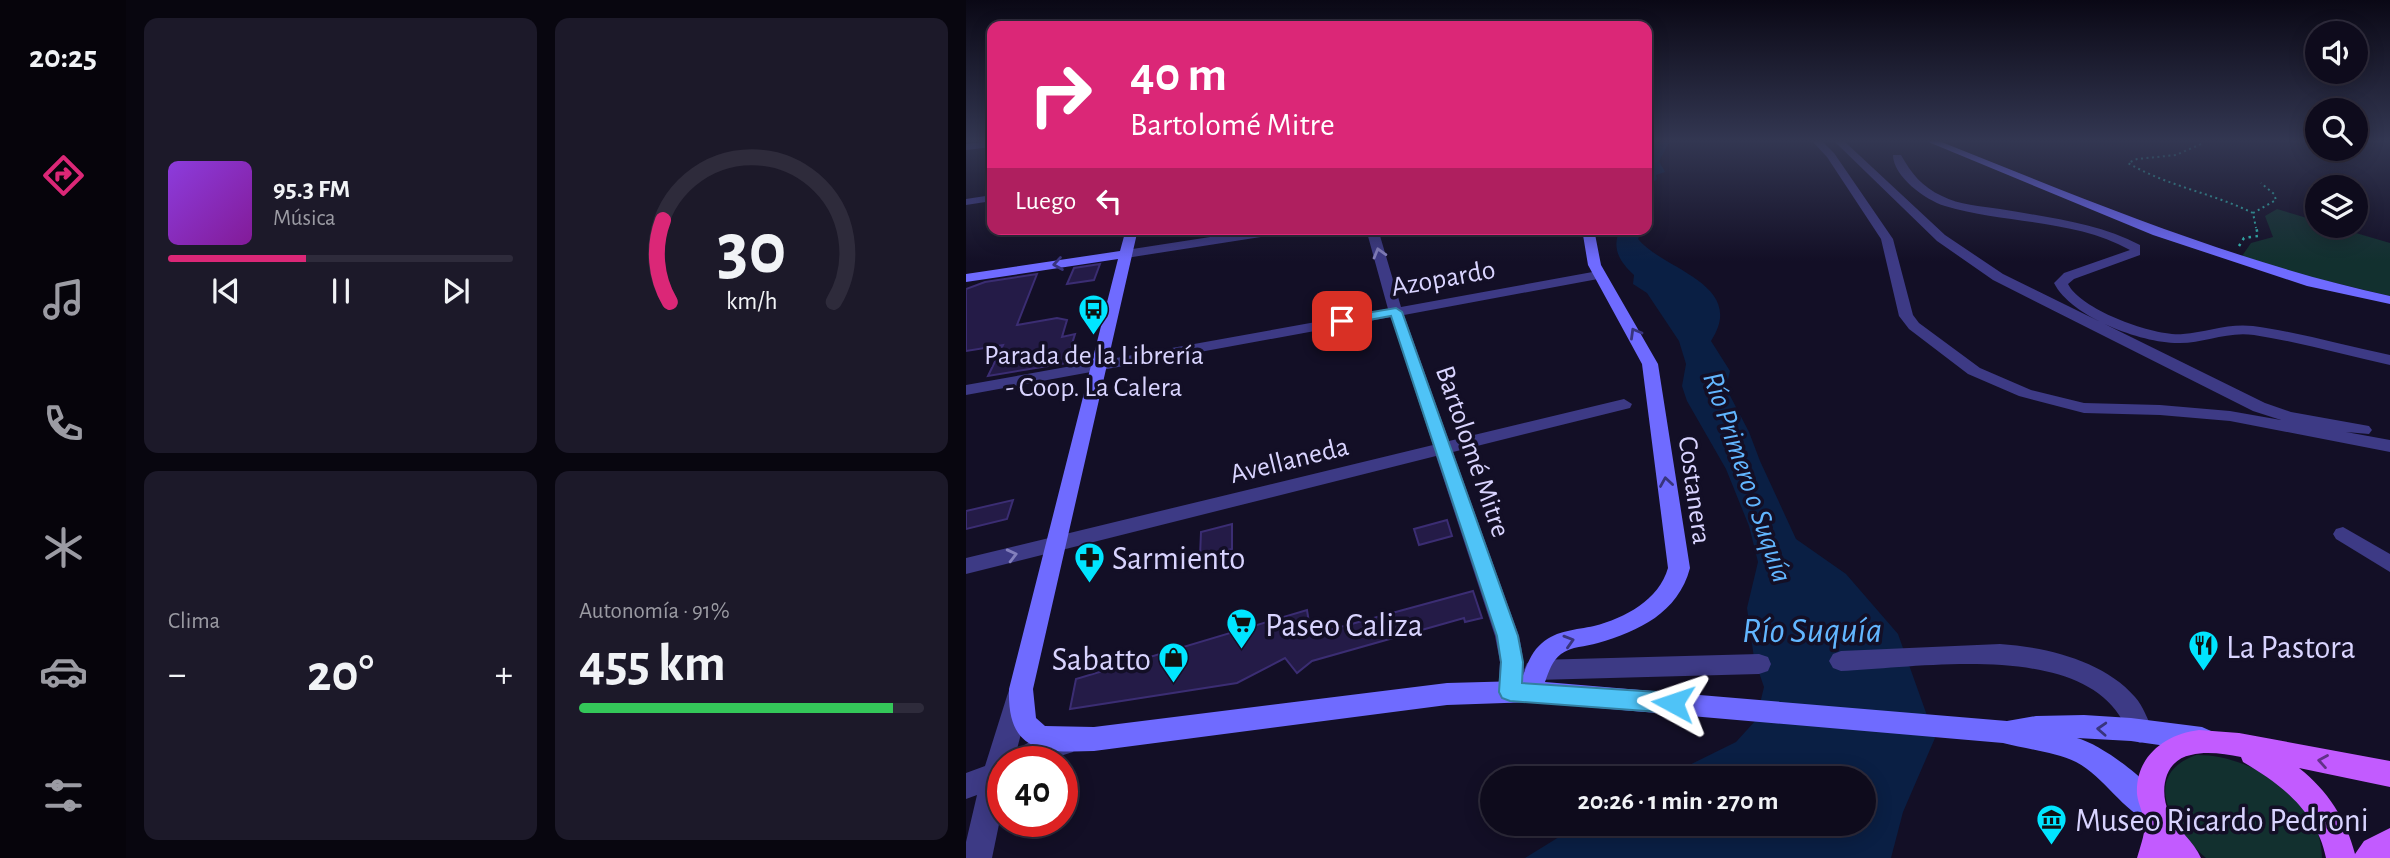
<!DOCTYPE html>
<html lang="es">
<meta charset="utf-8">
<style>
body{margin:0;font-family:"Alegreya Sans",sans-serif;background:#1c1929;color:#f1f3f6;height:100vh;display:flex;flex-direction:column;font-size:26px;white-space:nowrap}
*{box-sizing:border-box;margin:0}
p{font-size:23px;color:#9b9ba3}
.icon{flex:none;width:38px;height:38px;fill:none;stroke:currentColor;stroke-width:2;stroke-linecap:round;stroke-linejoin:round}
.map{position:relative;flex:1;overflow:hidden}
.details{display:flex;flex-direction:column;gap:18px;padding:18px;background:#08060f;width:840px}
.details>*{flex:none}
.guide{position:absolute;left:21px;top:21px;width:665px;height:214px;border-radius:14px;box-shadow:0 4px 18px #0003,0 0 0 2px #2e2b3b;background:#db2777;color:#fff;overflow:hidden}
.fabs{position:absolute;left:1339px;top:21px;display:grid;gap:14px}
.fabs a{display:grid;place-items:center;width:63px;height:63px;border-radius:50%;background:#0e0b1c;box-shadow:0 4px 18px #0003,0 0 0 2px #2e2b3b;font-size:35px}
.speed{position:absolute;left:21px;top:746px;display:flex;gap:14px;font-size:35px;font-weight:700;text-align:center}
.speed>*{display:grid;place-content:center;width:91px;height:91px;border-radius:50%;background:#0e0b1c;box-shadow:0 4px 18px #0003,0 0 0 2px #2e2b3b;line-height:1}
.speed .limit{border:10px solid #d22;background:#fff;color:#111}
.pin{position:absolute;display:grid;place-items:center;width:60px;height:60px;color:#fff;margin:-30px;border-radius:14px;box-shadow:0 4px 10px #0006}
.me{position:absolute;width:77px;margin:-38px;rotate:275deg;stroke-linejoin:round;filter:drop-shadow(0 0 5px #0008)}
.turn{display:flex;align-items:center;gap:24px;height:147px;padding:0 28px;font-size:32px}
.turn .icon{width:91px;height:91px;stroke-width:2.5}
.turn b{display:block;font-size:49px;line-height:60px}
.then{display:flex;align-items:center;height:66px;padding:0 28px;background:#0003;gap:14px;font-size:26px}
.big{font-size:52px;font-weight:600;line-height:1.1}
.details .tile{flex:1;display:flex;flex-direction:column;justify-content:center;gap:10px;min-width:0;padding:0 24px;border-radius:14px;background:#1c1929}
.details .dial{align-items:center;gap:0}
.dial svg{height:182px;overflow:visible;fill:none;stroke:#2e2b3b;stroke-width:7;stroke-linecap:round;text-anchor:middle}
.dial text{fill:#f1f3f6;stroke:none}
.song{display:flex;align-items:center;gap:21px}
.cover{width:84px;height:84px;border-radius:10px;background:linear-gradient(135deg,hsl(270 70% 55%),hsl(290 70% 35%))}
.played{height:7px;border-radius:4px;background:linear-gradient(90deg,#db2777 40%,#2e2b3b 40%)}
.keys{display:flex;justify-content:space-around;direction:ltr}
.heat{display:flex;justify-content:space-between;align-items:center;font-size:38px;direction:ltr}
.charge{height:10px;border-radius:5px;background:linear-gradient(90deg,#34c759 91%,#2e2b3b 0)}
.details .tiles{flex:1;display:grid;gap:18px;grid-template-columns:repeat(2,1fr)}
.trip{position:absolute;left:514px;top:766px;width:396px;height:70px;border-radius:35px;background:#0e0b1c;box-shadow:0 4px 18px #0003,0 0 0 2px #2e2b3b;font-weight:600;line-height:70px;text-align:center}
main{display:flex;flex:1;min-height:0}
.tab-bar{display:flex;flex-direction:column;width:126px;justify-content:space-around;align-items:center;background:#06040b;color:#9b9ba3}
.tab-bar .icon{width:49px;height:49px}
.tab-bar .active{color:#db2777}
.tab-bar b{font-size:32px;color:#f1f3f6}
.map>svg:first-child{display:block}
</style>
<main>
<nav class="tab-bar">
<b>20:25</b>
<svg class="icon active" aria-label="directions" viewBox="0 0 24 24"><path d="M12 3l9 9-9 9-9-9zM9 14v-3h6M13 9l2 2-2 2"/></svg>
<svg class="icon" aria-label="music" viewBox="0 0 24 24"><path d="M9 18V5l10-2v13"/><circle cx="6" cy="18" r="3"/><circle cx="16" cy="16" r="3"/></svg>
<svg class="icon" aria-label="phone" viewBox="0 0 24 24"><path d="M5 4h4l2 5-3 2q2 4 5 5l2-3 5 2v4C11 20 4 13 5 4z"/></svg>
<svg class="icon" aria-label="climate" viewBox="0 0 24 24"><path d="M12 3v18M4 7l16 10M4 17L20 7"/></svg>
<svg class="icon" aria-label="car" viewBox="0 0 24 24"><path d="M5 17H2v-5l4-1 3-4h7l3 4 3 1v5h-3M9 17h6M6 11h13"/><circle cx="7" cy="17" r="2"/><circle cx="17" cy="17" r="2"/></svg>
<svg class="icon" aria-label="filters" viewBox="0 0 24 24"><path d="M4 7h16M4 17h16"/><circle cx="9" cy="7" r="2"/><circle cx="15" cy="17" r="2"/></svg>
</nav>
<section class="details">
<div class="tiles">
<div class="tile">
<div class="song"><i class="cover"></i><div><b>95.3 FM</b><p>Música</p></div></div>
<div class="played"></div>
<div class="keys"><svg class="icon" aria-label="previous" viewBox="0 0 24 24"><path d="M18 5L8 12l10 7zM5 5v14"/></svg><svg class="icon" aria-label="pause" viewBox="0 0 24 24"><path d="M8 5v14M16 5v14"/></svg><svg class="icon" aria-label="next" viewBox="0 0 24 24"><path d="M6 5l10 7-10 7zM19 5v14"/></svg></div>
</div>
<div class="tile dial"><svg viewBox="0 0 100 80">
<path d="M14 69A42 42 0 1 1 86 69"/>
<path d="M14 69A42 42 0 0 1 11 33" stroke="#db2777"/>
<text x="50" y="56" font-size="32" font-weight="700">30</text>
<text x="50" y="72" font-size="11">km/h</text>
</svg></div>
<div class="tile"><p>Clima</p>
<div class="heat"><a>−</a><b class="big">20°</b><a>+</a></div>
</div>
<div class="tile"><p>Autonomía · 91%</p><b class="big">455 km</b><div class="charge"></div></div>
</div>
</section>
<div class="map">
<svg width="1424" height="858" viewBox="0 0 1424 858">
<rect width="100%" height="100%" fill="#130f26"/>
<path fill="#12302f" d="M1311 209 1351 221V226H1366L1424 243V296L1331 274 1276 256 1285 243 1307 237 1299 216Z
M1230 755C1284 754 1356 798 1356 858H1240C1208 830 1172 776 1230 755Z"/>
<path fill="#0a1f44" d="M681 141H704L693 161 699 172 690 175 691 179 681 187Z
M681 218 688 225 675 233 672 239C697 270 782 284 745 341L764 371 760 388 783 432 794 461 830 539 880 574 932 634 969 738 937 812 925 858H559L614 824H898V779H695L770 742 790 720 798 687 788 658 781 608 792 562 783 526 760 469 721 401 716 386 720 364 713 341 681 293 667 284 668 275C654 262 645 249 654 229H681Z"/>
<path fill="#241b47" stroke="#3b2d73" stroke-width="2" d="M134 264 128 280 101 284 108 268Z
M71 274 51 325 91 318 101 320 96 337 109 334 100 363 22 376 37 345 0 351V289L19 282Z
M47 500 41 519 0 529V511Z
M481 520 486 536 453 545 448 529Z
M266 524V549L234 557 235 532Z
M507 591 516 618 499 622 498 618 346 661 331 673 319 658 271 683 104 709 110 679 341 610 345 635Z"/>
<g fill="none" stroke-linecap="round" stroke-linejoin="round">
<path stroke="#2fb8b0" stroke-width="2" stroke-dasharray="2 3.5" stroke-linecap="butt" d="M1235 144 1210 155 1171 159 1162 163C1201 186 1246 193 1287 213L1290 228
M1287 213 1310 200 1308 194 1295 183"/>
<path stroke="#2fb8b0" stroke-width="2.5" stroke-dasharray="2.5 4.5" stroke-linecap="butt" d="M1273 246 1278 238 1292 236 1290 226"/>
<path fill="#3d3a85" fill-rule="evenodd" d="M26 141V147L0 150V144Z
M846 141H856L868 153 927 239 947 315 953 323 1014 368 1065 390 1118 403 1194 405 1264 411 1315 420 1287 411 1027 280 971 241 868 141H878L979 235 1037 274 1299 403 1325 412 1403 426 1406 430 1403 434 1380 432 1424 440V452L1264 421 1194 415 1118 413 1053 396 1002 374 943 329 933 316 915 239 861 157Z
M927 155H935C945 173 956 187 976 196 993 205 1015 206 1034 209 1080 217 1132 223 1174 245V255L1108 279 1102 284C1115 310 1189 337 1217 334 1240 332 1263 323 1287 326 1332 332 1379 346 1424 355V365C1379 355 1333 342 1288 335 1262 331 1238 343 1214 343 1177 344 1105 317 1088 283L1098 273 1164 250C1108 219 1039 224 979 206 959 200 927 176 927 155Z
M26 195V201L0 205V199Z
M296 229H327L321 233 160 258 154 254 160 250Z
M400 229H412L435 307 632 271 639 275 632 279 438 315 483 441 658 399 666 404 664 408 487 452 553 636C557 656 562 680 553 700L544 703 535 700 532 692 534 662 529 636 470 456 0 574V558L467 445 425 317 0 395V385L422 309Z
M1377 527 1424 554V572L1370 539 1367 534 1370 529Z
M1034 644C1080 647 1138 661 1169 697 1177 706 1182 720 1187 731L1183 739 1174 743 1165 739C1161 731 1158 722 1153 715 1105 642 950 668 875 671L867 668 863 661 867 654 875 651Z
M793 654 802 657 805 664 802 671 793 674 570 680 561 677 558 670 561 663 570 660Z
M53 685 62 688 65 696 51 749C68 740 87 728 107 736L111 744 107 752 78 761H37V805L26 858H0V842L11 795 0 799V773L19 766 41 696 44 688Z"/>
<path fill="#6f6bff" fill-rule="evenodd" d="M960 141H973C1121 200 1268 262 1424 296V304L1341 286 1187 235Z
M160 229H172L67 689 70 718 79 726 128 727 481 683 555 681C560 667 565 652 576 643 591 630 610 630 628 626 659 618 693 600 702 568L676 364 622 265 616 229H628L635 265 692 364 724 568C712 613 673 631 632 643 619 647 606 646 595 654 586 661 583 671 579 682L1041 721 1070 716 1118 715 1165 718 1236 727 1245 731 1249 739 1245 747 1236 751 1165 741 1111 738C1137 745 1189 784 1200 809L1196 819 1186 823C1156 811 1139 777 1110 762 1089 752 1060 749 1037 743L564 702 481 705 128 751C76 753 41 752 43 689L152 259 0 282V274L154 251Z"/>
<path fill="#c25bff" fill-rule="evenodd" d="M1233 730 1273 733 1424 761V787L1333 768C1362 791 1380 819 1389 854L1398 841 1424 828V858H1360C1351 812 1315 784 1277 762L1275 757C1259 754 1241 751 1225 755 1198 760 1193 791 1203 813 1211 830 1228 841 1235 858H1171C1174 848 1178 836 1179 826 1179 816 1172 805 1171 794 1169 757 1199 734 1233 730Z"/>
</g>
<defs><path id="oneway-chevron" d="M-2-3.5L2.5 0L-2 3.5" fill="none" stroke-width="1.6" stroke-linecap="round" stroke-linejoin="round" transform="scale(1.75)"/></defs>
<g stroke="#837fbc">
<use href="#oneway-chevron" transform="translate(413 253) rotate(-106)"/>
<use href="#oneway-chevron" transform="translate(46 555) rotate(-14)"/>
</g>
<g stroke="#38347d">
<use href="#oneway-chevron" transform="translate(92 264) rotate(171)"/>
<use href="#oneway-chevron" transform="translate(669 333) rotate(-120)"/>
<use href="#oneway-chevron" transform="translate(700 482) rotate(-99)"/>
<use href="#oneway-chevron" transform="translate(603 641) rotate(-17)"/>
<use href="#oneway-chevron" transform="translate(1136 729) rotate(-177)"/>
</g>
<use stroke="#623188" href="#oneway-chevron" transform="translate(1357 761) rotate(-170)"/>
<linearGradient id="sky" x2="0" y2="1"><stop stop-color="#0a0815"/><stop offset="0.54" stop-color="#333752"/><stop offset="1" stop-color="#333752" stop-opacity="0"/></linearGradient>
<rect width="1424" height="261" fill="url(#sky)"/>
<path fill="#4fc3f7" stroke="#337fa1" stroke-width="2" d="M430 308 436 312 552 636 557 662 556 683 707 693 715 696 719 703 715 710 707 713 544 701 536 698 533 692 535 662 531 636 425 316 376 325 369 321 376 317Z"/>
<defs>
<symbol id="bus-pin" viewBox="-11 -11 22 30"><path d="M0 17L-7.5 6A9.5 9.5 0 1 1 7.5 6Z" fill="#00e5ff" stroke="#130f26"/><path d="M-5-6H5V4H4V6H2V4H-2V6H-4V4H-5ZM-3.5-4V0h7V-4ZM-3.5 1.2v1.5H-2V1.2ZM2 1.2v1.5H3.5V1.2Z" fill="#111"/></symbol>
<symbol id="pharmacy-pin" viewBox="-11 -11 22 30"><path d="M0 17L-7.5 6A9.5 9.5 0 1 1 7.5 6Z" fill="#00e5ff" stroke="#130f26"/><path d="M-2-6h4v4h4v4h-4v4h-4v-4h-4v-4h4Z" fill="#111"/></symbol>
<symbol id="supermarket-pin" viewBox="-11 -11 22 30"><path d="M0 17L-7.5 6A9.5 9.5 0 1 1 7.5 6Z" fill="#00e5ff" stroke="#130f26"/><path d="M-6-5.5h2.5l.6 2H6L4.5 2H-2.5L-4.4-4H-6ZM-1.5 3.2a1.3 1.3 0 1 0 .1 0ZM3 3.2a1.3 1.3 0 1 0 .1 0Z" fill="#111"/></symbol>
<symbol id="restaurant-pin" viewBox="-11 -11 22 30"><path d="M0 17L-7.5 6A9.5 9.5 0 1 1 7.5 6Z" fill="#00e5ff" stroke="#130f26"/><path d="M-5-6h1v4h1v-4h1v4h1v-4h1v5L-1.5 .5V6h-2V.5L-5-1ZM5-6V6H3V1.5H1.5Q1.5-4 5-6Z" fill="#111"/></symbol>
<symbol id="shop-pin" viewBox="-11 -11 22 30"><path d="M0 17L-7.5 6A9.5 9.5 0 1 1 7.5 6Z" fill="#00e5ff" stroke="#130f26"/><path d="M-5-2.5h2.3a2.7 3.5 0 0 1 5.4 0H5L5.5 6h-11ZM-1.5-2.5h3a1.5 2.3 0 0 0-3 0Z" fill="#111"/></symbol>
<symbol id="museum-pin" viewBox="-11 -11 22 30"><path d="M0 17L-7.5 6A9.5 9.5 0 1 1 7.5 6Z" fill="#00e5ff" stroke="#130f26"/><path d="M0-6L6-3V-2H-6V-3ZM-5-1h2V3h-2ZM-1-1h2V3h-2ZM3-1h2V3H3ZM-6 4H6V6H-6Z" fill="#111"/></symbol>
</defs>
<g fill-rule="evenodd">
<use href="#bus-pin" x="110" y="292" width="35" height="47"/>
<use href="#pharmacy-pin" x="106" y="540" width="35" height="47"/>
<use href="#supermarket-pin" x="258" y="606" width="35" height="47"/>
<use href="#restaurant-pin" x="1220" y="628" width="35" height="47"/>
<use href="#shop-pin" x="190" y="640" width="35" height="47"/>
<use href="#museum-pin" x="1068" y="802" width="35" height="47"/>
</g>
<g text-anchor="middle" stroke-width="7" stroke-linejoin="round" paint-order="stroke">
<g font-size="28" fill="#d9d4ff" stroke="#130f26">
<text transform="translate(477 277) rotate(-10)" y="10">Azopardo</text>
<text transform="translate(508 451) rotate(71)" y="10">Bartolomé Mitre</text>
<text transform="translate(323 459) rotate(-14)" y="10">Avellaneda</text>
<text transform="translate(730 490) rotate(82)" y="10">Costanera</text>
</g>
<g font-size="28" fill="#d9d4ff" stroke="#130f26">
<text x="128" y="364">Parada de la Librería<tspan x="128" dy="32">- Coop. La Calera</tspan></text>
</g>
<g font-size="30" font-style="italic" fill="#62b6ff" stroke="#130f26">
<text transform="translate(782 477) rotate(71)" y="10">Río Primero o Suquía</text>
</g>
<g font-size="33" fill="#d9d4ff" stroke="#130f26" text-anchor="start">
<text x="146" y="569">Sarmiento</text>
<text x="299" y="636">Paseo Caliza</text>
<text x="1260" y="658">La Pastora</text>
<text x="185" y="670" text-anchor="end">Sabatto</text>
<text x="1109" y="831">Museo Ricardo Pedroni</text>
</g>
<g font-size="37" font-style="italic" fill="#62b6ff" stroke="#130f26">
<text x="846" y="642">Río Suquía</text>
</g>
</g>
</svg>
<div class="fabs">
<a><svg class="icon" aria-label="sound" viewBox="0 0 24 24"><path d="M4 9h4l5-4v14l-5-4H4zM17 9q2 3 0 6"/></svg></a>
<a><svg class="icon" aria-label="search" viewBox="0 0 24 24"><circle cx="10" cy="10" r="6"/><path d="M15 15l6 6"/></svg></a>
<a><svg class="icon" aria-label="layers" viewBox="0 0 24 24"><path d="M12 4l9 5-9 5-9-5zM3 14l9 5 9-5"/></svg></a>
</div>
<div class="speed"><div class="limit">40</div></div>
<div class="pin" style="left:376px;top:321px;background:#d93025"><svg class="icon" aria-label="arrive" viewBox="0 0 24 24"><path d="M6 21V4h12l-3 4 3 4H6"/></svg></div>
<svg class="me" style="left:707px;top:703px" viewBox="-20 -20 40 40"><path d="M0-17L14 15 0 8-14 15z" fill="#4fc3f7" stroke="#fff" stroke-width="4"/></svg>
<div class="trip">20:26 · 1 min · 270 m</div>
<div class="guide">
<div class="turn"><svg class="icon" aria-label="right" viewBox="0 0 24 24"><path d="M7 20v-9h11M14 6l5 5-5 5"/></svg><div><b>40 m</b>Bartolomé Mitre</div></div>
<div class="then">Luego<svg class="icon" aria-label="left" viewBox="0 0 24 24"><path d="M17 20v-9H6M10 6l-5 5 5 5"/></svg></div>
</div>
</div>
</main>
